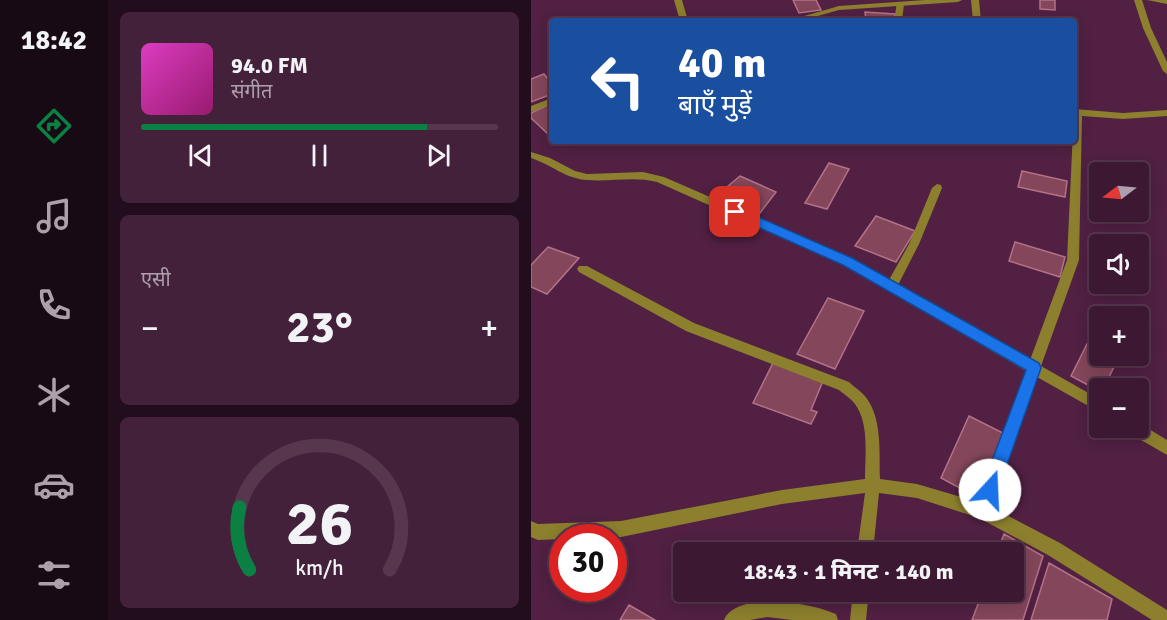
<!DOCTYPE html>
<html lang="hi">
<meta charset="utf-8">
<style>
body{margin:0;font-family:Signika,"Noto Sans Devanagari",sans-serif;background:#44213a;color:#f1f3f6;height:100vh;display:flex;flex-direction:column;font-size:22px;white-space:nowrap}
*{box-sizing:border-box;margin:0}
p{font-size:20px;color:#ada0ac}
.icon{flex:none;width:33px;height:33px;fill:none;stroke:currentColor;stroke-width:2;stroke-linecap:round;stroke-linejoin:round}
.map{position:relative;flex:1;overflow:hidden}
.details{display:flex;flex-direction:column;gap:12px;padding:12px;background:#220d1c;width:423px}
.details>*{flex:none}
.top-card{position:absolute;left:18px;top:18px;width:528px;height:126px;border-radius:6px;box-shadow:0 3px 15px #0003,0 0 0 2px #56374d;background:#1a4fa0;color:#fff;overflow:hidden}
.needle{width:39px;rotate:254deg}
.controls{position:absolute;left:558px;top:162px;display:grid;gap:12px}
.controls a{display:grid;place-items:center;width:60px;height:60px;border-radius:6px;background:#3d1832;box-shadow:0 3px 15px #0003,0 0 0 2px #56374d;font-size:30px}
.speed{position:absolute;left:18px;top:524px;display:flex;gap:12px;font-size:30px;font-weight:700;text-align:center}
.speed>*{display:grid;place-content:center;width:78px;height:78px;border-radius:50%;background:#3d1832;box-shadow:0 3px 15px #0003,0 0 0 2px #56374d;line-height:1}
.speed .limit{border:9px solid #d22;background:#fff;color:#111}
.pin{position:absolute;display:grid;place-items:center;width:51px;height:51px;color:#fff;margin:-26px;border-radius:12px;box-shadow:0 3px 9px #0006}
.me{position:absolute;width:66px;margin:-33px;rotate:20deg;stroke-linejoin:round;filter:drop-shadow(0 0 4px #0008)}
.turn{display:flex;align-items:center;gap:21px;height:126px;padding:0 30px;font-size:27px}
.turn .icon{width:78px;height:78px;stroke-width:2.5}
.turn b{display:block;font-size:42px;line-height:51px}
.big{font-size:45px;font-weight:800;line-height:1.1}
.details .card{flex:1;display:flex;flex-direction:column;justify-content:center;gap:9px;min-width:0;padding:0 21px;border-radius:9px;background:#44213a}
.details .dial{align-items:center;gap:0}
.dial svg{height:156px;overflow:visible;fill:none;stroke:#56374d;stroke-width:7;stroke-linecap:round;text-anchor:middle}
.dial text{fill:#f1f3f6;stroke:none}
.song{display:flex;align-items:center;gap:18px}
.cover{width:72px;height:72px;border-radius:9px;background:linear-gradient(135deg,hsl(310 70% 55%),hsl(320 70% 35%))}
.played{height:6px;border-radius:3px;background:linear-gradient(90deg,#0b8043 80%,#56374d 80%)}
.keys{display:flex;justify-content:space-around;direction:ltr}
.heat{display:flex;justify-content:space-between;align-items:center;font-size:33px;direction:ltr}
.trip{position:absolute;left:142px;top:542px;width:351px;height:60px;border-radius:6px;background:#3d1832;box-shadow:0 3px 15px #0003,0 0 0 2px #56374d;font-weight:800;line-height:60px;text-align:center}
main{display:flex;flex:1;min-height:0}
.dock{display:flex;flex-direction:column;width:108px;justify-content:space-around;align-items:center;background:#180a14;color:#ada0ac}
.dock .icon{width:42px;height:42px}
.dock .active{color:#0b8043}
.dock b{font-size:27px;color:#f1f3f6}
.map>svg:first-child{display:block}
</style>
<main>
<nav class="dock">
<b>18:42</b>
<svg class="icon active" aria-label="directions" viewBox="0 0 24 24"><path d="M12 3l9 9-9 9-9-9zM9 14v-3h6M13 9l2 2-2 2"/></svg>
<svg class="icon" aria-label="music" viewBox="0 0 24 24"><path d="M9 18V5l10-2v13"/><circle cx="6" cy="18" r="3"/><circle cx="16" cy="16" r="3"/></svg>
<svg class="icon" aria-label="phone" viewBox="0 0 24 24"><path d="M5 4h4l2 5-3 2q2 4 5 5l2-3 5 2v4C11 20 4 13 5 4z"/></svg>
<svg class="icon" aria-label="climate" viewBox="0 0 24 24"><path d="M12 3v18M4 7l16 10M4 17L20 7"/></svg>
<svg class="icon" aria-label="car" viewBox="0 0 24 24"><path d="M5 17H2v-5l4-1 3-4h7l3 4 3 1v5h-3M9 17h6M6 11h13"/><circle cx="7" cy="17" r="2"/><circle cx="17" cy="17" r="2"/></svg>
<svg class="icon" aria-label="filters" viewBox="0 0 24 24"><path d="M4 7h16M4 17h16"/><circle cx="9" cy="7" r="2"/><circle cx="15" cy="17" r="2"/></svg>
</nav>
<section class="details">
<div class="card">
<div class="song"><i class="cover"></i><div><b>94.0 FM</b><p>संगीत</p></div></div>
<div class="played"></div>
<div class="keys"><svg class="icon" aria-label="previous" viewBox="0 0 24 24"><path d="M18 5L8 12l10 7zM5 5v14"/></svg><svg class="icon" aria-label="pause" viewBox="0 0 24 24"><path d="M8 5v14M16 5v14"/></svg><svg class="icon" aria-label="next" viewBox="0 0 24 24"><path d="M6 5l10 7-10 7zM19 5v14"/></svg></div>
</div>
<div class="card"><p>एसी</p>
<div class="heat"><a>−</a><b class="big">23°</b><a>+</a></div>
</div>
<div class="card dial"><svg viewBox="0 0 100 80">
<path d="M14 69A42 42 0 1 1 86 69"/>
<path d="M14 69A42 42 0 0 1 9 37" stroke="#0b8043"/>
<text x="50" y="56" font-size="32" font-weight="700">26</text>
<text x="50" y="72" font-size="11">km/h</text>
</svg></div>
</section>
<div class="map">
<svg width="636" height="620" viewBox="0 0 636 620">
<rect width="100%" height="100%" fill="#512043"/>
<path fill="#83465a" stroke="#b47287" stroke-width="1.5" d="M262 0H285L290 10 268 13Z
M509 0H524V10L509 9Z
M334 12 364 14 363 21H335Z
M13 74 21 84V94L0 102V79Z
M21 103V130L16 133 0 118V113Z
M298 163 318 169 296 209 274 203Z
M491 171 536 181 534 197 487 187Z
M209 176 245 192 229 213 185 196Z
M345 216 384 231 365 262 324 246Z
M484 242 534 257 529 277 478 261Z
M17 247 48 258 16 294 0 287V265Z
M297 298 333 311 304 369 266 354Z
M560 336 568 340V356H588L573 388H568V391L540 376Z
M242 363 292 381 280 410 286 412 280 424 222 403Z
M438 416 474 434 449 499 410 478Z
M473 534 512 556 492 620H441L452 591H483V552H466Z
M518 563 581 599 576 620H500Z
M98 605 124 620H89Z"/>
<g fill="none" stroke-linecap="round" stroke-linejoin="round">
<path fill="#8c7f2e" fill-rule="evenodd" d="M143 0H151L157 21H149Z
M440 0H448L450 21H442Z
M603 0H611L620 28 636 62V74L632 71 612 28Z
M366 2 373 4 371 21H363Z
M543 109 592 113 636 110V116L592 119 551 116 548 260 510 366 568 399V412L506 377 460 507 529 543 636 610V620H621L517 555 448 518 386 498 348 493 342 552H326L334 493 251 504 90 537H32V539L7 540 0 537V521L7 524 90 521 251 490 334 479C334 456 338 427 326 407 322 400 314 395 308 390L155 331 48 272 46 269 48 266H56L163 323 318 382C322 386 328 390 332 394 352 415 348 452 349 479L386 484 447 502 495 371 313 265 126 182C103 176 80 182 56 180 35 179 19 164 0 158V152L19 158 44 171 56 174 112 172 133 177 321 259 358 280 378 244 401 188 406 184 410 185 411 188 388 244 367 285 499 360 536 260Z
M152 141H162L164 143 159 146Z
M608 423 636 440V455L598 433 596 428H608Z
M322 591H338L335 620H319Z
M236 601C259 602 284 605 305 614L307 620H261L236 617 219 620H193C199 605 222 602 236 601Z"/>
<path fill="#8c7f2e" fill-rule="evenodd" d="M394 0H431L427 2 308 10 269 21H256L308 6Z
M616 0H636V4Z
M21 98V104L0 112V106Z"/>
</g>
<path fill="#1a73e8" stroke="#114b97" stroke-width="1.5" d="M204 207 321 258 508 363 510 368 465 496 459 499 453 496 450 490 495 370 312 265 200 215V209Z"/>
</svg>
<div class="controls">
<a><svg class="needle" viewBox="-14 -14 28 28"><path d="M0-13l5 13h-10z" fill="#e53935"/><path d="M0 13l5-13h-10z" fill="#ada0ac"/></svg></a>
<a><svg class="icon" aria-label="sound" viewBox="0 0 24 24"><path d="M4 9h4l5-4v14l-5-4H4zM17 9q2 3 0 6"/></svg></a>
<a>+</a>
<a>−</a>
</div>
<div class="speed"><div class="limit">30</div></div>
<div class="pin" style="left:204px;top:212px;background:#d93025"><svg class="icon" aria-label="arrive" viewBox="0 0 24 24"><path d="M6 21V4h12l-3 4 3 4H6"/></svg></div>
<svg class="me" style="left:459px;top:490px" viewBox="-20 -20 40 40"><circle r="19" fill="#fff"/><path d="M0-13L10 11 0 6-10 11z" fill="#1a73e8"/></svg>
<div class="trip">18:43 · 1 मिनट · 140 m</div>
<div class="top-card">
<div class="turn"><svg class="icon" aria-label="left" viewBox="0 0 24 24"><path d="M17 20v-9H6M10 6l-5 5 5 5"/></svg><div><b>40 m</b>बाएँ मुड़ें</div></div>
</div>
</div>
</main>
